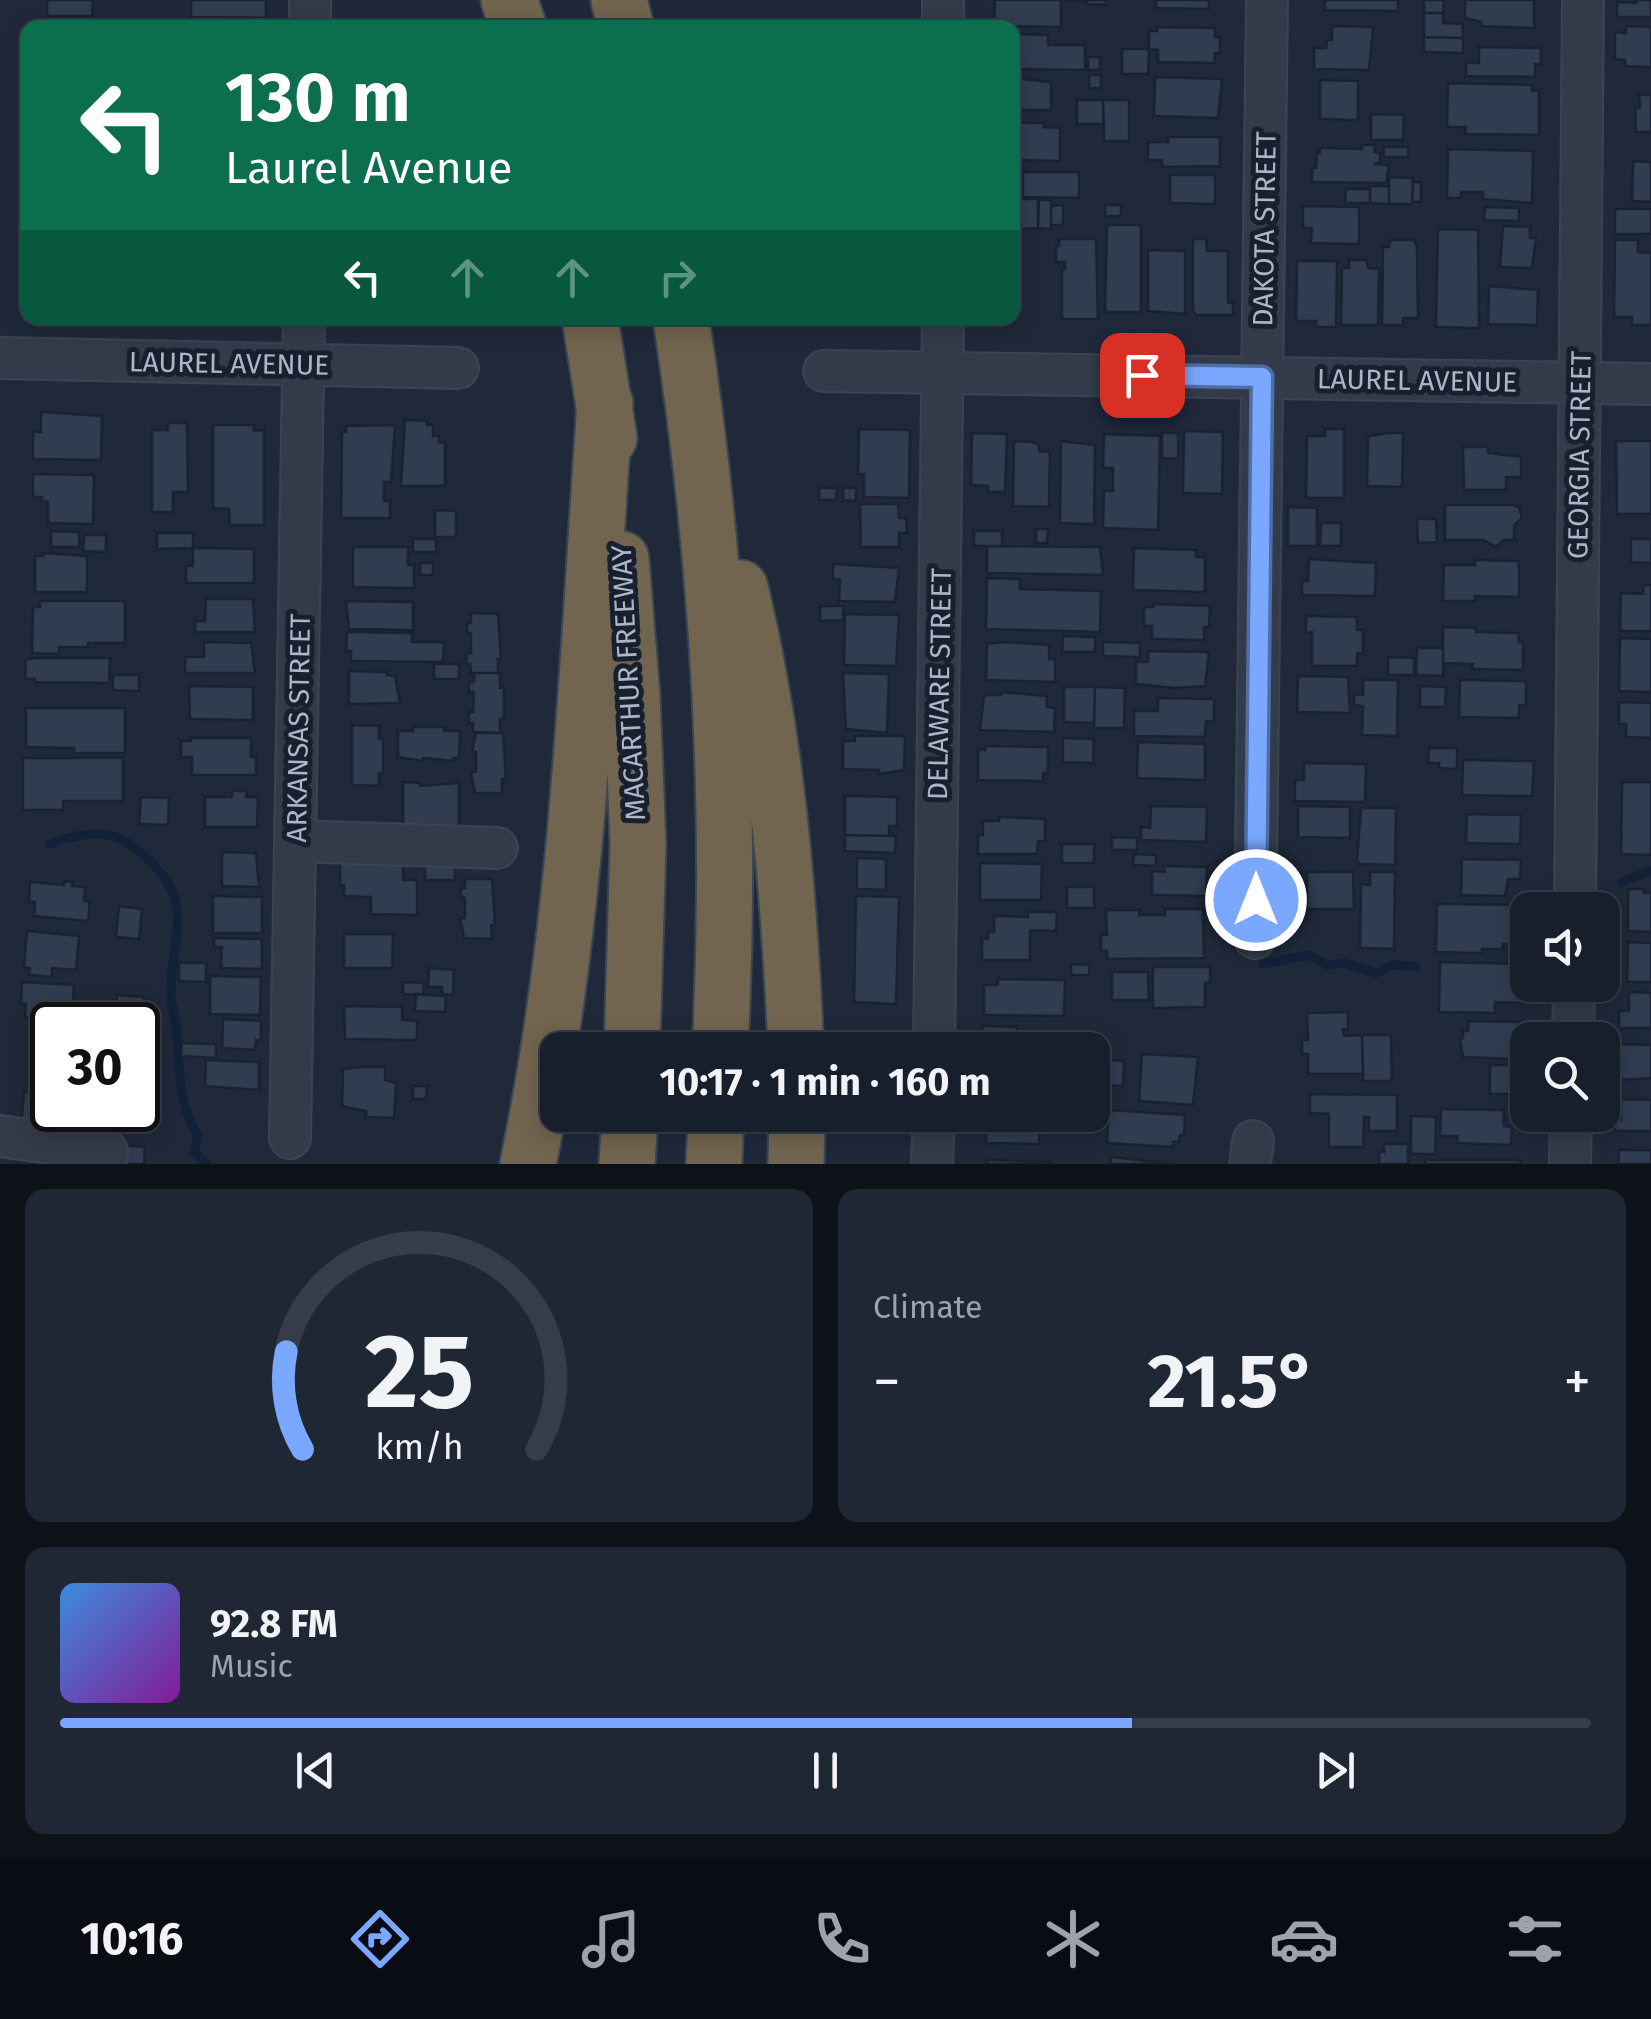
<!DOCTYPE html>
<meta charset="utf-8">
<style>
body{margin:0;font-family:"Fira Sans",sans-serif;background:#202734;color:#f1f3f6;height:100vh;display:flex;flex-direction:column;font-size:38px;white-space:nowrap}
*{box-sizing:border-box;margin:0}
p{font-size:32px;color:#9ea2a9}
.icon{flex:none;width:55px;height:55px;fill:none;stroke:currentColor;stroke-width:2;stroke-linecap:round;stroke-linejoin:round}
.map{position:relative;height:1164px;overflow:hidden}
.details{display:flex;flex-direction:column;gap:25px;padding:25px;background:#0d1118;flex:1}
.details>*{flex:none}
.top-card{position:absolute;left:20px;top:20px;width:1000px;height:305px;border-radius:20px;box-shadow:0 5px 25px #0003,0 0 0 2px #363d48;background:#0b6e4f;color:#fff;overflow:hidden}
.fabs{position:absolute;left:1510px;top:892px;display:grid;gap:20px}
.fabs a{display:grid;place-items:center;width:110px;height:110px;border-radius:20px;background:#171f2c;box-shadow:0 5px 25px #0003,0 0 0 2px #363d48;font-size:50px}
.speed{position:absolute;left:30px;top:1002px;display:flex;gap:20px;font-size:50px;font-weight:700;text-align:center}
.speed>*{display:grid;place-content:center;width:130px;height:130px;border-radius:50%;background:#171f2c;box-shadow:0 5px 25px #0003,0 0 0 2px #363d48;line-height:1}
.speed .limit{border:5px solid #111;border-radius:15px;background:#fff;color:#111}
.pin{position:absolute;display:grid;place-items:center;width:85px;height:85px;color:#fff;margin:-42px;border-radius:20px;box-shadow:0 5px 15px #0006}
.me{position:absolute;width:110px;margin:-55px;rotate:0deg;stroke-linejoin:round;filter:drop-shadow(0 0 8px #0008)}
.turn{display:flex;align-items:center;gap:35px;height:210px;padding:0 40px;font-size:45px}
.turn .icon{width:130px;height:130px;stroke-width:2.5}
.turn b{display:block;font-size:70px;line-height:85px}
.lanes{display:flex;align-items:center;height:95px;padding:0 40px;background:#0003;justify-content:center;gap:50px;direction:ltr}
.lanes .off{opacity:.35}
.big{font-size:75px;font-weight:700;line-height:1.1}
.details .tile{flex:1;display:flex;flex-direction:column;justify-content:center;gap:15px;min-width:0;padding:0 35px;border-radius:20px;background:#202734}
.details .dial{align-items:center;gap:0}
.dial svg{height:260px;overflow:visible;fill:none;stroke:#363d48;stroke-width:7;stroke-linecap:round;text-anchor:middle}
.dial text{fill:#f1f3f6;stroke:none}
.song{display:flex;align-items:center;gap:30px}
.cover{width:120px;height:120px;border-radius:15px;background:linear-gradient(135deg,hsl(210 70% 55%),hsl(290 70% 35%))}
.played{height:10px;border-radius:5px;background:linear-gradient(90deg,#7aa7ff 70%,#363d48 70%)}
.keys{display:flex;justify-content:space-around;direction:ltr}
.heat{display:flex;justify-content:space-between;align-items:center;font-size:55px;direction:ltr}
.details .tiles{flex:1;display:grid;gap:25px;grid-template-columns:1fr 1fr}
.tile:last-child{grid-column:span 2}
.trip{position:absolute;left:540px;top:1032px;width:570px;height:100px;border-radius:20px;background:#171f2c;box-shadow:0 5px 25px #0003,0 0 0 2px #363d48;font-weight:700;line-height:100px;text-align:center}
.menu{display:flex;height:160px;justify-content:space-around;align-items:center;background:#090c12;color:#9ea2a9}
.menu .icon{width:70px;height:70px}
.menu .selected{color:#7aa7ff}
.menu b{font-size:45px;color:#f1f3f6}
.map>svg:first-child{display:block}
</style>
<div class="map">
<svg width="1651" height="1164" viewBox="0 0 1651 1164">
<rect width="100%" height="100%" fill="#1f293a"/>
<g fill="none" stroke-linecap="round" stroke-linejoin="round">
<path stroke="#122038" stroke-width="9" d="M49 844C66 838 90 831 109 835 135 841 171 877 176 903 182 933 169 965 171 995 171 1007 176 1020 177 1033 181 1073 176 1099 198 1136L194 1152 207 1164
M1622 882 1651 871
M1263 964 1309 955 1328 965 1344 963 1376 973 1393 965 1416 966"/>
</g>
<path fill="#303d51" stroke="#1a2231" stroke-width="2.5" d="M47 0H93L92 16H47Z
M191 0H266V18L191 17Z
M995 0H1061V27L994 26Z
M1065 0H1106V5L1087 4V2Z
M1156 0H1209V9L1156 8Z
M1325 0H1398V11L1325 10Z
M1424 0H1444L1443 13H1424Z
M1465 0H1534V28L1481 26V22L1465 18Z
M1636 0H1651V17H1617V2L1636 3Z
M1424 13H1443V23L1463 24V38L1424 37Z
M156 20H178L177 28H156Z
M46 22 101 23V28H46Z
M1332 26 1373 27 1369 70 1314 69V48H1326L1327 40H1332Z
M1626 26 1651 27V67L1625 66V60L1615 59V32L1626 33Z
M1157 27 1215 28V37H1220V53H1215V63L1158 62V50L1149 49V31H1157Z
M1012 34 1048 35V45H1085V70L1012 69Z
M1424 37 1463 38V53L1424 52Z
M1479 47 1541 48V64H1535V77L1466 76V63H1479Z
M1122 49H1149L1148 74H1122Z
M1088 57H1100V70H1088Z
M1089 75H1101V88H1089Z
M1155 77 1222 79 1218 118 1154 116Z
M1012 78 1051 82V110H1012Z
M1320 80 1358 81V120L1320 119Z
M1448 83 1532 85V91H1539V135L1465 134 1466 127H1447Z
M1639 95H1651V132H1636L1635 108H1640Z
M1077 100H1103L1104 124H1077Z
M1103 100H1129V141H1104Z
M1371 114 1404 115 1403 140H1371Z
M1012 123H1044V127L1060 128V161L1012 160Z
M1168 137H1220V166L1162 167V160H1148V142H1168Z
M1362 145H1375L1374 152 1380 153V162L1374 164 1389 165 1386 183 1312 182V168H1316L1317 152 1320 153V148L1362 149Z
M1384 147H1408V157H1384Z
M1448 149 1533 151 1532 203 1483 199V192H1461V198H1447Z
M1633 161 1651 162V202L1632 201Z
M1023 172H1079V198L1023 197Z
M1170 175H1215V204L1170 203Z
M1389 177 1413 178 1412 204H1389Z
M1413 182H1421V202H1412Z
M1370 186H1389V204L1370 203Z
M1346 189H1370V203H1345Z
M1020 199H1039L1038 228 1021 229Z
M1038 200H1051V229L1038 228Z
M1063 205V225H1051V206Z
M1105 205H1121V216H1105Z
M1303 206 1359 207V244L1311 243 1312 228H1303Z
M1485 207 1519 208V221L1484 220Z
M1615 209H1651V234H1615Z
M1107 225H1141V312H1105Z
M1503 226 1530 227V238H1536L1532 268 1500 267Z
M1438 229 1478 230 1479 328 1436 327Z
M1059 239H1096L1098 319H1062V269H1065V262H1056V246H1059Z
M1193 239H1206L1207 251H1228V303H1233V315H1196L1193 311Z
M1390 240H1414L1417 247 1418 318H1403V325H1382L1383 247H1389Z
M1615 240H1638V252L1651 253V325H1632V317H1614Z
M1148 250 1185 251V314L1148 311Z
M1349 260H1367L1368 268 1379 269 1378 325H1341L1342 268H1349Z
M1297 261H1337L1336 327H1316V321H1296Z
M1012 264 1015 318H979H1012Z
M1489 286 1538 290 1537 325 1488 324Z
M41 412 102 416 101 460 33 459V432H41Z
M405 420 427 421V425H433V436H439V442H445V486H401Z
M168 423H187L188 492H173V512H152V430H168Z
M213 425H254V431L264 430V525H230L229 509 213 508Z
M395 425 391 482H384V501H390V518H341L342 432H346V426Z
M859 429 910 430 909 498 864 497V474H858Z
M1325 429H1344V498H1306L1307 436H1325Z
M1184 431 1223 432 1222 494 1183 493Z
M972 433 1007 434 1005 492H988V486L971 485Z
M1162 433H1178V459L1162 458Z
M1388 433H1403L1402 487 1367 486 1368 436Z
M1104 434 1160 436 1158 530 1103 528 1104 491H1113V468H1103Z
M1014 441 1033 442 1039 445V451L1050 452 1049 507 1013 506Z
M1061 441 1095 445 1094 524 1060 523Z
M1616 441H1651V514H1617Z
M1463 447H1488V453L1521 457V477H1506V490H1464Z
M33 474 94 475 93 524 48 523V502L42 501V497H33Z
M819 488H837L836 500H819Z
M843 488H856V501L843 500Z
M860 504H898L899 518H906L907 533H899V547H861Z
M1445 505H1513L1519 507 1522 518 1514 525V540H1504L1496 547 1484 540H1445Z
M1288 507 1317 508V546H1288Z
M435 510 456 511V537H435Z
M1417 519H1436L1437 542 1418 543Z
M1321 523H1341V546H1320Z
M1036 529H1048L1047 543H1036Z
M51 531 79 532V547H51Z
M974 531H1002V546H974Z
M157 533H193V548L157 549Z
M84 535H106V552L83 551Z
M413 539H436V552H413Z
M1631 539H1651V563L1631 562Z
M987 546 1100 547 1103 575 987 573Z
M353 547H408V565H414V588L353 587Z
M193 548 254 549V583H186V566H193Z
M1134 548 1196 550V557H1205V592L1133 590Z
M43 553 87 556V592H35V556H43Z
M1309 559 1376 563 1375 596 1302 595V580L1308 581Z
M1475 560 1519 561V597L1475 596 1476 601H1443L1444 565H1475Z
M420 563H433V575H420Z
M833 564 899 568 895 602 839 601 840 579H833Z
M987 578 1020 579V589L1101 591 1100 632 986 629Z
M1644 585H1651V631H1620L1621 593 1643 594Z
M206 599H253L255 632H195V621H205Z
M40 601H125V643H88V647H59V654L32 653 33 607H40Z
M346 601 413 602V630L349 629Z
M1153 604 1210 606 1209 627H1204V640L1152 639V626H1144V607H1153Z
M820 606H843V620L820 621Z
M471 613 498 614 501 660 498 659V673H471L470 664H466L467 653H471V633H467V623H471Z
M845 614 899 615 896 666 844 665Z
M1306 616 1357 617V630H1363V653H1357V666H1312V632L1306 633Z
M1443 627 1476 628V632L1519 633V642H1523V670L1472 669 1473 664 1443 663Z
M347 632 412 633V642H444L443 662 351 661V651H346Z
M1063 636 1095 637V652H1062Z
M1620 638 1651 639V692L1619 691Z
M204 642 251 643 255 673H185V657H204Z
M1004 642 1049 645V659H1055V682L986 680 987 644Z
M1103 642 1140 643V657L1103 656Z
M1417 648H1443V676L1416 675Z
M1148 651 1209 652 1205 686 1175 688 1136 684V662H1148Z
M1388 657 1414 658V675H1388Z
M35 658H110L109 683 35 682V679H25L26 660Z
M434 664H459V679H434Z
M349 671 387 672V675L395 676 400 703 349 704Z
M474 673H500V688L504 687V719H500V733L473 732V723H469V712H473L474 692H469V682H474Z
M843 673 889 674 887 733 846 729Z
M113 675H139V691L113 690Z
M1298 676 1348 677 1350 713 1297 712Z
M1363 680H1398L1397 736 1362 735 1363 706 1354 705V695H1363Z
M1460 680 1526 681V705H1519V718L1459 717Z
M189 686 253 687V720L190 719Z
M1420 686 1446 687 1445 707H1420Z
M1064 687H1095L1094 723 1064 722Z
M1095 687 1125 688 1124 728H1094Z
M1002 692 1047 696V707L1055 708 1054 732 980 730 984 695H1001Z
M1158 698 1214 699V721H1206L1205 737 1134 736V711H1158Z
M1619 702 1651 703V738L1626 737V724H1619Z
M26 708H125V753H74V748L26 747Z
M352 725 379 726V739H383V773H379V786L352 785Z
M413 727H445L444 731H460L459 758H453V761L423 758V761L398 757V731H413Z
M476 733H503L506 779H502V793H475L471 772H476V752H472Z
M855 736H905L904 770 879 774V770L843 769V741H855Z
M191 738H251V757H256V775H192V757H181V741H191Z
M1063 738 1094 739 1093 763 1063 762Z
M1138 742 1205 744V780L1137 778Z
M986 746 1048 747V773H1043V781L978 780V749L985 750Z
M1429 748H1457V769L1439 768V763H1428Z
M23 758H123V801H63V810H23Z
M1463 760 1534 761 1532 796 1462 795Z
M1304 763 1366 764 1365 802 1295 801V780H1304Z
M403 782 420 783V786L459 783V830L403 829Z
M1622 782H1651V855L1621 854Z
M232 791H247L246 797H258L257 827H205V797H232Z
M845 796 897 797V826H889V836L845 835Z
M141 797 169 798 168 825 139 824Z
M1151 806 1207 807 1206 842 1141 840V827L1150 828Z
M1298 806 1350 807V838L1298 837Z
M1361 808H1396L1395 865 1360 864 1357 861Z
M1467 814 1521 815 1520 844 1466 843Z
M999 817 1045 819V841H1038L1037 854H978V835H983V821H999Z
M845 835 896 836 895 853 845 851Z
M1112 837 1137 838V850H1112Z
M1062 844H1094V863H1062Z
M222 852 256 853 259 887 222 886Z
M1134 854 1156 855V866L1133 865Z
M425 856H455V880H425Z
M857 858 886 859V890L857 889Z
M1462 859 1521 860 1520 879H1508L1505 896 1461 895Z
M340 862H403V880H417V915L371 914V897L344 896V885H340Z
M980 863 1042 864 1041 900H980Z
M1164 866 1207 867 1206 896 1152 895V871L1165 872Z
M1307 872H1353L1354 909H1307Z
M1370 872H1395L1394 949 1360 948 1361 884 1370 885Z
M465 879H492L495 925H491L492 939 464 938 460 918H465V898H461V888H465Z
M64 881 73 882 72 886 85 887 84 901 90 902 88 921 34 916 35 902H29L30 882 64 885Z
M1067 887H1094V908H1067Z
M1628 889H1644V893H1651V932L1628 931Z
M213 896 262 897V933H213Z
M856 896 899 897 896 1004 854 1002Z
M1437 904 1524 905 1523 944H1503V949H1482V953L1436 952Z
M119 906 142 909 139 939 116 937Z
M1165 909H1203L1204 958 1107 959V951H1101V935H1107L1106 910H1140L1139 915H1165Z
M1028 912H1057L1056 931 1030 930V960H982V939H988V932H994V916L1028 917Z
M27 931 79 936 76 970 52 968V977L29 975 30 968 24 967Z
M344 934H393L392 968H344Z
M214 938 262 939V969L221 968 222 947H214Z
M1628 942 1651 943V982H1627Z
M1440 962 1523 964 1522 1003 1495 1002V1013L1439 1012Z
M179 963H206V982L179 981Z
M1071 964 1090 965 1089 975H1071Z
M1153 967H1210V983H1205V1007L1153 1008Z
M429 968 454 970 453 995 442 994V987H428Z
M1112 972H1148L1149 1000H1112Z
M210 976 261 977 260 1015 210 1014Z
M998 979 1065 980 1064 1016 984 1015V985H998Z
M22 982 74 985 72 1020 25 1017 26 1004 21 1003Z
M403 982 424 983 423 995 403 994Z
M1629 992 1651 993V1028H1619V1011H1629Z
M416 994 443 996 446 998 445 1012 415 1011Z
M117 995 144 997 142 1031 138 1030V1025H114Z
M344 1006 402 1007V1020L417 1021V1040L345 1039Z
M1348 1012V1029H1343L1344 1036 1362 1035 1363 1074H1308V1054H1302V1040H1308L1307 1013Z
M223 1019 261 1021V1040H256L255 1050 222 1048Z
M1469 1021 1519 1022 1518 1059 1463 1057 1460 1038H1463V1031H1468Z
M982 1026 1017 1027V1041H1010V1050H982Z
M1362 1035H1391L1392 1081H1363Z
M39 1041 52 1042V1077L37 1076Z
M1010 1041H1033V1047L1051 1050H1010Z
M182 1043 216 1044V1058L181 1056Z
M1617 1044 1651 1045V1078L1617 1080Z
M1142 1054 1198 1057 1193 1105 1139 1101Z
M1092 1059 1124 1061 1123 1086 1092 1084Z
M206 1060 259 1062V1090L205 1086Z
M1490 1065H1518L1517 1094H1490Z
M365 1067H385V1080L396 1083 394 1118 366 1117V1111L342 1106 343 1069Z
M413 1086H427L426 1099H413Z
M24 1092 52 1095V1110H108L106 1135 21 1128Z
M1310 1094 1397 1095V1131H1369V1117H1364L1363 1147H1329V1114L1310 1113Z
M1621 1099 1651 1100V1131H1615L1616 1120H1621Z
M1441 1109 1504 1110V1126L1512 1127 1511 1145 1457 1143 1458 1136H1440Z
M1109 1110 1185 1115 1184 1135H1180L1179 1142H1173V1147L1107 1143Z
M986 1115H1040L1039 1144 986 1143Z
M1411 1116 1436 1117 1435 1154H1411Z
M1384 1144H1408V1164H1379V1152H1384Z
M118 1145 145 1147 144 1164H117Z
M1619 1150H1651V1164H1618Z
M1111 1157 1172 1164H1110Z
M987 1160 1051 1162V1164H987Z
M1425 1160H1520V1164H1425Z"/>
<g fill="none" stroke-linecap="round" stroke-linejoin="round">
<defs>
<path id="minor" d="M943 0V28
M310 28V0
M0 358 458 368
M824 371 1651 384
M296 841 497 848
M1575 910 1583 0
M1255 938 1267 0
M1573 1040 1574 985
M934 1050 943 318
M0 1136 107 1151 105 1164
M290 1138 304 318
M932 1164 934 1115
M1250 1164 1253 1141
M1570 1164 1571 1115"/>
<path id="highway" d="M509 0 519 28
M619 0 626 28
M590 318 609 438
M681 318C718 559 733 805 720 1050
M621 559 632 696 638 844 632 1050
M740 588C777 741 789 894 796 1050
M528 1164C580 914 587 658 605 403
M627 1164 630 1115
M714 1164 716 1115
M796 1164 797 1115"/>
</defs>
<use href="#minor" stroke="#3c4454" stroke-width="44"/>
<use href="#highway" stroke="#3d4655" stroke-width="59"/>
<use href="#minor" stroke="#333b4a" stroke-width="40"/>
<use href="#highway" stroke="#71654f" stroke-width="55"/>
</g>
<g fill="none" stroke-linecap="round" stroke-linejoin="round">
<defs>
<path id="route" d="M1142 375 1262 377 1256 900"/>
</defs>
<use href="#route" stroke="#4f6da6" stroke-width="25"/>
<use href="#route" stroke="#7aa7ff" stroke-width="18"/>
</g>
<g text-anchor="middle" stroke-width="10" stroke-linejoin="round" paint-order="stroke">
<g font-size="28" fill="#adb6c7" stroke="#18202f">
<text transform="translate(1264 229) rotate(-89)" y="10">DAKOTA STREET</text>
<text transform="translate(229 363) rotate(1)" y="10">LAUREL AVENUE</text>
<text transform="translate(1417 380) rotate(1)" y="10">LAUREL AVENUE</text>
<text transform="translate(1579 455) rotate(-89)" y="10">GEORGIA STREET</text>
<text transform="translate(628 683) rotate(-93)" y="10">MACARTHUR FREEWAY</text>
<text transform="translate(939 684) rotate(-89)" y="10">DELAWARE STREET</text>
<text transform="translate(298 728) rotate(-89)" y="10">ARKANSAS STREET</text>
</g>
</g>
</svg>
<div class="fabs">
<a><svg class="icon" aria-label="sound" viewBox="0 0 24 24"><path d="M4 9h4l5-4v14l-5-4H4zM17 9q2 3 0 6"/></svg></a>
<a><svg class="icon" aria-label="search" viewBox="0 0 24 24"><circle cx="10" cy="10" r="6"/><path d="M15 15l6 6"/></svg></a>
</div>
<div class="speed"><div class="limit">30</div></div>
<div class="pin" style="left:1142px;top:375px;background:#d93025"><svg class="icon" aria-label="arrive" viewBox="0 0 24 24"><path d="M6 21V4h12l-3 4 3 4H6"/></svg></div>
<svg class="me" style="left:1256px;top:900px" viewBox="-20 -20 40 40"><circle r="17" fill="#7aa7ff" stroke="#fff" stroke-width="3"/><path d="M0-11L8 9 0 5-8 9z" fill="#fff"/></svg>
<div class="trip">10:17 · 1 min · 160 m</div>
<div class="top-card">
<div class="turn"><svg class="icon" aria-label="left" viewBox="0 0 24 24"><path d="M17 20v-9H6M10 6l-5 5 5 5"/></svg><div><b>130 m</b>Laurel Avenue</div></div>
<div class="lanes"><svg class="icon" aria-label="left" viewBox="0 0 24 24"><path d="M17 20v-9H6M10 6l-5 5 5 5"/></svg><svg class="icon off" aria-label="ahead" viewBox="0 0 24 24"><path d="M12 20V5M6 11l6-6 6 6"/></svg><svg class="icon off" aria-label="ahead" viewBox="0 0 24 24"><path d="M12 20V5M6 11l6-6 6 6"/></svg><svg class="icon off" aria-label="right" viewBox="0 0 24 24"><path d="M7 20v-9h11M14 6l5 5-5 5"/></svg></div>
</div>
</div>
<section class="details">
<div class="tiles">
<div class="tile dial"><svg viewBox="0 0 100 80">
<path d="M14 69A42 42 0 1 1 86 69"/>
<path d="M14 69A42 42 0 0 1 9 39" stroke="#7aa7ff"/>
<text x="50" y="56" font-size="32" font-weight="700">25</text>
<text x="50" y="72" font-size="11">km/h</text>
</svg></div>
<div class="tile"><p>Climate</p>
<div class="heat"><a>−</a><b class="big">21.5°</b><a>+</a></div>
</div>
<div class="tile">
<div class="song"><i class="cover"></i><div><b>92.8 FM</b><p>Music</p></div></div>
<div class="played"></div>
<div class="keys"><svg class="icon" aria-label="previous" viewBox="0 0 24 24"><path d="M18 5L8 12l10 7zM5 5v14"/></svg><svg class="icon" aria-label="pause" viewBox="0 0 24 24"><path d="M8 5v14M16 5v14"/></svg><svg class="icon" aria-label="next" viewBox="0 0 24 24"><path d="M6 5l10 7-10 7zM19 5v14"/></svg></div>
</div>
</div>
</section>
<nav class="menu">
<b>10:16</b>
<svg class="icon selected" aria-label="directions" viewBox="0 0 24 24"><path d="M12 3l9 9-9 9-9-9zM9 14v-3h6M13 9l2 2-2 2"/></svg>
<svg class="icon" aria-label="music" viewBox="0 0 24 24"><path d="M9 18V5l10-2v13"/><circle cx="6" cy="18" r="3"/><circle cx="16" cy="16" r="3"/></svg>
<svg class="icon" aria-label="phone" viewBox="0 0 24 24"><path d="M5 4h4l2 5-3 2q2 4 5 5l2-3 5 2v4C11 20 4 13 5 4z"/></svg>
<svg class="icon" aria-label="climate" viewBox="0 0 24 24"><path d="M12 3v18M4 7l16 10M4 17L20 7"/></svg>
<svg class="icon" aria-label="car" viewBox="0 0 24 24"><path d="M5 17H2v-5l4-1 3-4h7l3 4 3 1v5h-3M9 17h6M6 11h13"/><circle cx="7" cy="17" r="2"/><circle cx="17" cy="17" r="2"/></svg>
<svg class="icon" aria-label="filters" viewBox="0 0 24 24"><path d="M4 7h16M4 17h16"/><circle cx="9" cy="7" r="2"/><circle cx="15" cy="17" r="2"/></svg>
</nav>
